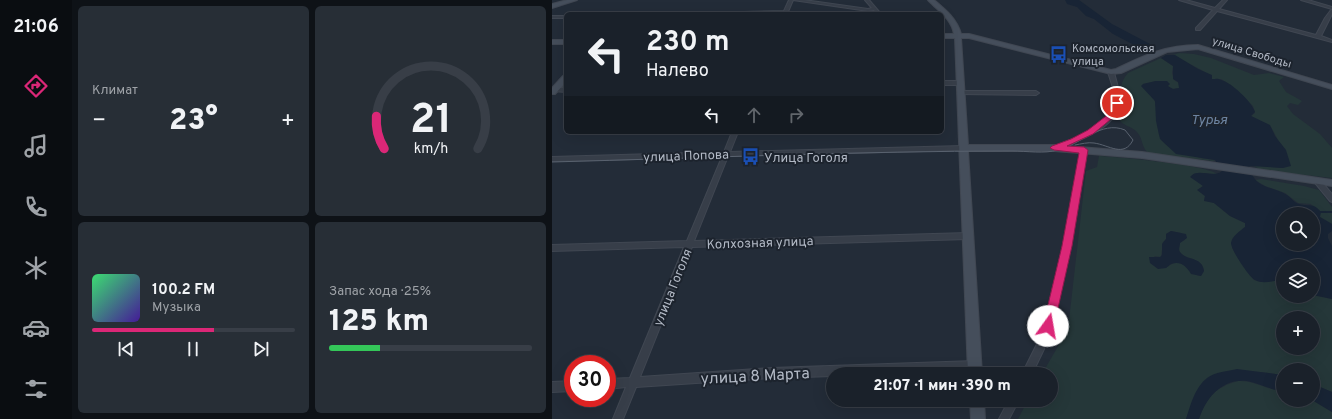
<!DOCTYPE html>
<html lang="ru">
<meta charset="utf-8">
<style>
body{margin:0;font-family:Overpass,sans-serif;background:#272e36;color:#f1f3f6;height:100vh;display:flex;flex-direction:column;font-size:15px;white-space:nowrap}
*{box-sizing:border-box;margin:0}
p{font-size:13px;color:#9fa3a8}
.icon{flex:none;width:22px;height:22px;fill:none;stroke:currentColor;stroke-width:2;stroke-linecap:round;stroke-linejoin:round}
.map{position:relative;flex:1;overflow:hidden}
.details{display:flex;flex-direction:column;gap:6px;padding:6px;background:#0e1217;width:480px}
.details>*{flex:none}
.top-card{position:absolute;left:12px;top:12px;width:380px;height:122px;border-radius:6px;box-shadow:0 4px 16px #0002,0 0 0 1px #383e47;background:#1a212a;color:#f1f3f6;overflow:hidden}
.buttons{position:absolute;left:724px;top:207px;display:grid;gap:8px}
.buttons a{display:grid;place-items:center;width:44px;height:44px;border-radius:50%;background:#1a212a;box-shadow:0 4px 16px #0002,0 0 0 1px #383e47;font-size:20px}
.speed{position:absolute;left:12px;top:355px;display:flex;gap:8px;font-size:20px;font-weight:700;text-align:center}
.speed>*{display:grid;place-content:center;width:52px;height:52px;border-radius:50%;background:#1a212a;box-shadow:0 4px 16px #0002,0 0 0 1px #383e47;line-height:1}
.speed .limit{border:6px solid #d22;background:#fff;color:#111}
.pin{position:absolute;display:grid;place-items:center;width:34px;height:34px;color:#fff;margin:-17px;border:2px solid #fff;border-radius:50%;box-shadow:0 1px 4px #0007}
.me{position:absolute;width:44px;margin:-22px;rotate:13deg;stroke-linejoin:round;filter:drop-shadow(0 0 3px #0008)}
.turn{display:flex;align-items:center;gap:14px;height:84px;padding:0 16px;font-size:18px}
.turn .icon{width:52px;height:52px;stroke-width:2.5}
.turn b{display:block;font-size:28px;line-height:34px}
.lanes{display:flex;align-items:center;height:38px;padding:0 16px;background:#0003;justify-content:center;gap:20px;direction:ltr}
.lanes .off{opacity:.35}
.big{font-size:30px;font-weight:800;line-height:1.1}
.details .widget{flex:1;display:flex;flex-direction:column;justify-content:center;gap:6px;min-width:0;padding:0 14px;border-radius:6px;background:#272e36}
.details .dial{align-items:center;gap:0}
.dial svg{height:104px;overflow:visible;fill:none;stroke:#383e47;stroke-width:7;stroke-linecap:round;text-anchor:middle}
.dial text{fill:#f1f3f6;stroke:none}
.song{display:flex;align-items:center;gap:12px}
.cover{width:48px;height:48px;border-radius:6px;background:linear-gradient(135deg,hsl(140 70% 55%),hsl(260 70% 35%))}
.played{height:4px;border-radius:2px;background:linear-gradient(90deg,#db2777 60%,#383e47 60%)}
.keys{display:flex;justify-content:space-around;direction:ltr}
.heat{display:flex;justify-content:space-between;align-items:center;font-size:22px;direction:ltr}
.charge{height:6px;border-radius:3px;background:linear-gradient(90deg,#34c759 25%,#383e47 0)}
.details .tiles{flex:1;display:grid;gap:6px;grid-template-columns:repeat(2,1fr)}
.trip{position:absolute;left:274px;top:367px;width:232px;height:40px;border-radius:20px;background:#1a212a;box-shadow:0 4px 16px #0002,0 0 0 1px #383e47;font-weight:800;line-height:40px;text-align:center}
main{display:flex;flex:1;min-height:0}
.dock{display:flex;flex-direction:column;width:72px;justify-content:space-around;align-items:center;background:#0a0d11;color:#9fa3a8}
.dock .icon{width:28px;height:28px}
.dock .current{color:#db2777}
.dock b{font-size:18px;color:#f1f3f6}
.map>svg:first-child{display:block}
</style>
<main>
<nav class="dock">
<b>21:06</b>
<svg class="icon current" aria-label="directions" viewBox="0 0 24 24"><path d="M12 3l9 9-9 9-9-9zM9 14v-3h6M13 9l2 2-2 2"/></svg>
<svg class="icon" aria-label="music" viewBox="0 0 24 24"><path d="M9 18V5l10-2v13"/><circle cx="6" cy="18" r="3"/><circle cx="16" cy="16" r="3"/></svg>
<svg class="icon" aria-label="phone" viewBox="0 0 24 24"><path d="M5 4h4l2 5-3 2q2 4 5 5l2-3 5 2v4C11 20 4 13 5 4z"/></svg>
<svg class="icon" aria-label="climate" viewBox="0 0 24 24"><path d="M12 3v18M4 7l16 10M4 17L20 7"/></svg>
<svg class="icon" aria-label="car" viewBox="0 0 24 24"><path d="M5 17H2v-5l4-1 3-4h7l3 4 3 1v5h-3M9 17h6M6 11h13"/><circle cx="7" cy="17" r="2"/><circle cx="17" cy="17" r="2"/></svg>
<svg class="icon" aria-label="filters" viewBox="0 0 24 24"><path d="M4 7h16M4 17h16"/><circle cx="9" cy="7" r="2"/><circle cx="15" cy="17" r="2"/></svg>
</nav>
<section class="details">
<div class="tiles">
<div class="widget"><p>Климат</p>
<div class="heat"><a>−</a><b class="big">23°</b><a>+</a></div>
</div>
<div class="widget dial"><svg viewBox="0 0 100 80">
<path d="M14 69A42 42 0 1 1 86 69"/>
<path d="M14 69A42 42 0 0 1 8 44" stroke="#db2777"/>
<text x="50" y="56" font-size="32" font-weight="700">21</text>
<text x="50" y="72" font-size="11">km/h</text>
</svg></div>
<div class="widget">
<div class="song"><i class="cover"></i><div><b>100.2 FM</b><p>Музыка</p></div></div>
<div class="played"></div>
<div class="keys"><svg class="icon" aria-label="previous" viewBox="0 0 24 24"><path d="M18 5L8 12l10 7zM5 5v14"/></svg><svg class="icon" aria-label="pause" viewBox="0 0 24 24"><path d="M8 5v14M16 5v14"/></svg><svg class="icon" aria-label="next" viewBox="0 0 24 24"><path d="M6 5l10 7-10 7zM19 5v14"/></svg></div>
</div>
<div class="widget"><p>Запас хода · 25%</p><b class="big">125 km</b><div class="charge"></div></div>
</div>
</section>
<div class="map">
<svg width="780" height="419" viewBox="0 0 780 419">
<rect width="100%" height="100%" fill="#232c38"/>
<path fill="#253739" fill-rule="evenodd" d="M627 53 642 54 659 58 702 75 717 73 732 77 727 81 734 92 750 101 746 105 738 103 735 106 741 114 768 134 780 148V178L709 170 700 165 731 168 725 138 719 127 699 116 703 113 701 106 679 85 669 79H660L653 72 621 55Z
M609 58 621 66 620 73 622 80 627 83V88L621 89 616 87 613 81H604L591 84C594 89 602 98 603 102 606 111 604 132 609 139 616 152 650 159 663 160L661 161 598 154C589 149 592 140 585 132 580 126 570 126 567 119 574 100 562 89 576 73Z
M547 156C566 157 655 165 665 174L649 173 641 174 651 186 647 189V191L653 196 652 200 662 203 678 216 693 223V227L682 237 680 248 696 273 702 280 709 282 731 280V296L761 295 780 299V392L761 384V370H731V375L709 372 648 386 634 419H466L476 400H499V374H490L516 329 534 171 545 167ZM619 231 629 233 633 240 627 243C628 246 626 250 628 252 634 261 650 256 652 271L649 276C635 275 632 253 614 268L602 256 609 257 611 242 614 239V234ZM731 318H761V348H731Z
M709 179 752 186 767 190 780 207V224L768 217 759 204 746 203 733 193 713 186 703 180Z
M686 381C702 380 715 390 731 391V400H760L780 412V419H647C654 397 664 387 686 381Z"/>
<path fill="#182435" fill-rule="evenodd" d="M513 0H527L560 24 598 44 588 48 561 34 542 19 534 16 525 7 515 4Z
M614 55H623L646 69 660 75V79C663 79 666 78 669 80 680 83 700 102 703 112L699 116 718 125 723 136 734 150 739 166 731 168 698 166 697 167C704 190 718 185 735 195 740 198 741 202 747 204 757 207 761 202 769 212L768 217 780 224V231L776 234V238L780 246V299L761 295V266H731V280C722 280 712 285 703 280 697 277 679 250 679 243 680 236 688 231 693 227V223L678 216 662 203 652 201 653 196 645 190 651 186 638 177C646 167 661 179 670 171L663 160 624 154 608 139 604 121 603 101 589 86 591 84 604 81H615L618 84 616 86 621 89 627 88 626 82 621 79V66L609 58ZM731 214H761V244H731Z
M619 231 634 234 635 238 628 243C628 246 626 250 628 252 634 261 650 256 652 271L649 276 639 274C634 266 629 261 619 264L614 268 606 269 598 263 597 257H608L610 255V244L614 239V234Z
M685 369 731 375V391C718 390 707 383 695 381 670 378 654 398 647 419H634C638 406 643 387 655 378 663 372 676 371 685 369Z
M761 384 780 392V412L760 400Z"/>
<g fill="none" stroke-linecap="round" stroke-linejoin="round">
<path stroke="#182435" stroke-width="2" d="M767 212H780"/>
<defs>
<path id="street" d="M237 0H252L316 9 320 8 313 0H317L329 14H325L322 10 316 11 241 0 235 14H148L150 13 232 11Z
M627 0H634L663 8 671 0H675L667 9 764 35 773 18 779 10H780V14L769 36 780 40V42L665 11 648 30H644V28L661 10Z
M749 0H756L780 7V9Z
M0 16H14V18H0Z
M559 70 562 72C564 82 569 93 568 103 564 128 525 142 504 149H500L499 148 500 147C519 140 559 126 562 103 564 93 559 82 556 72Z
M390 81H408L411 83 408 85H390Z
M2 88H14V92L0 91V89Z
M409 91H484L487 93 484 95 407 94 406 93Z
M180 132H186L178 152 411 146 414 148 411 150 176 156 142 241 416 233 419 234 420 236 419 238 416 239 140 247 88 377 220 368 423 361 426 363 428 366 426 369 423 371 325 374H281V376L220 378 84 387 71 419H61L74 387 55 389V379L78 378 132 247 0 251V245L135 241 170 157 0 161V157L172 152Z
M532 148 535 150 519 246 500 326 492 349 480 374H470L485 344 492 326 511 246 529 150Z
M764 180H768L780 194V202L778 201 764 184 763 182Z
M21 381V391L0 392V382Z
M457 400H467L457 419H447Z"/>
<path id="secondary" d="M15 0H25L0 8V4Z
M376 0H382C394 10 405 19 409 34H417L559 70 564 69C593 55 614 45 646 45L780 85V89L646 49 615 52 569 73 559 74 417 38H409L416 145H502L590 152 780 180V186L590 158 502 151H416L430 374H416L403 38H390V34H402C399 18 386 11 376 0Z
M0 40H14V44H0Z
M11 76H14V82L3 94H0V88Z
M418 400H432L433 419H419Z"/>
</defs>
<use href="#street" stroke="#404752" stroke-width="2"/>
<use href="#secondary" stroke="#404752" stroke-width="2"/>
<use href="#street" fill="#373e49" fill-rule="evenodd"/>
<use href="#secondary" fill="#454e5b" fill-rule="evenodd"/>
<path stroke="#59626f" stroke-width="1" d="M0 162C153 158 307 151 460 151 475 151 492 154 506 150 528 145 549 120 573 130L581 140C572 158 557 145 542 143 536 142 529 144 523 145"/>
</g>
<path fill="#db2777" stroke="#8e194d" d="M563 101H568L569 103 564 115 541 134 515 146 532 147 536 150 520 246 502 326 500 330 496 331 492 330 491 326 510 246 527 153 502 150 498 148 500 146 519 139 536 130 558 113Z"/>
<defs>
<symbol id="bus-bare" viewBox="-9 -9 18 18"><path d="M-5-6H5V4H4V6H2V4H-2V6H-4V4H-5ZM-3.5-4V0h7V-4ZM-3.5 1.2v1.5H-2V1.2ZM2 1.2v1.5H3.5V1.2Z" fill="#1a4fb4" stroke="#1c232d" stroke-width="2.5" paint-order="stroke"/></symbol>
</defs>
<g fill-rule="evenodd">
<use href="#bus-bare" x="494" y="42" width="25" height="25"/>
<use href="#bus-bare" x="186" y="144" width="25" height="25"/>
</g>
<g text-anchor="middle" stroke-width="4" stroke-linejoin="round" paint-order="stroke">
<g font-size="11" fill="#b2b9c5" stroke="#1c232d" text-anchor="start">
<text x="520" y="52">Комсомольская<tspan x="520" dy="13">улица</tspan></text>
</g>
<g font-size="11" fill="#b2b9c5" stroke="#1c232d">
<text transform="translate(700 52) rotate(17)" y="4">улица Свободы</text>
</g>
<g font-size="13" fill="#b2b9c5" stroke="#1c232d">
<text transform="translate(134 155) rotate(-2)" y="5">улица Попова</text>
<text transform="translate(208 242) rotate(-2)" y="5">Колхозная улица</text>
<text transform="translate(120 287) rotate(-68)" y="5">улица Гоголя</text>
</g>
<g font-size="13" fill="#b2b9c5" stroke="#1c232d" text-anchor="start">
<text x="212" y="162">Улица Гоголя</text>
</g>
<g font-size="14" font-style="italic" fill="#6d84a1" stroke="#1c232d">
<text x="657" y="124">Турья</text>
</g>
<g font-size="16" fill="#b2b9c5" stroke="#1c232d">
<text transform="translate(203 375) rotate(-3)" y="6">улица 8 Марта</text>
</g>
</g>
</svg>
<div class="buttons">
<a><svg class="icon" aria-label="search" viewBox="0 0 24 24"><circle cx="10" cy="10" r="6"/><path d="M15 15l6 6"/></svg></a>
<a><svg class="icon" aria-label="layers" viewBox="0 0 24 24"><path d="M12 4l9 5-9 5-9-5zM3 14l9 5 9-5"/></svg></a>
<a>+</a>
<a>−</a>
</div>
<div class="speed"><div class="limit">30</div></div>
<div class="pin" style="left:565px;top:103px;background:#d93025"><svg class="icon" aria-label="arrive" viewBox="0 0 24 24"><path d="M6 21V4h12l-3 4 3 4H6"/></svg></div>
<svg class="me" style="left:496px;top:326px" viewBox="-20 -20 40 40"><circle r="19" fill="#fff"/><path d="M0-13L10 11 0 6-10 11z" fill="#db2777"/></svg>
<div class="trip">21:07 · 1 мин · 390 m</div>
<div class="top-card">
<div class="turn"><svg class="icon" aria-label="left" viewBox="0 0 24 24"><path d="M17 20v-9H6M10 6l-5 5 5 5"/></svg><div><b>230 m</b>Налево</div></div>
<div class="lanes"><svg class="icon" aria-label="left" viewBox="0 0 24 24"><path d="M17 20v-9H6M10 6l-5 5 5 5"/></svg><svg class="icon off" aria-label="ahead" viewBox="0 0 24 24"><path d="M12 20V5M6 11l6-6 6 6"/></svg><svg class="icon off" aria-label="right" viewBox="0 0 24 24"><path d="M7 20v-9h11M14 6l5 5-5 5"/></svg></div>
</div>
</div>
</main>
